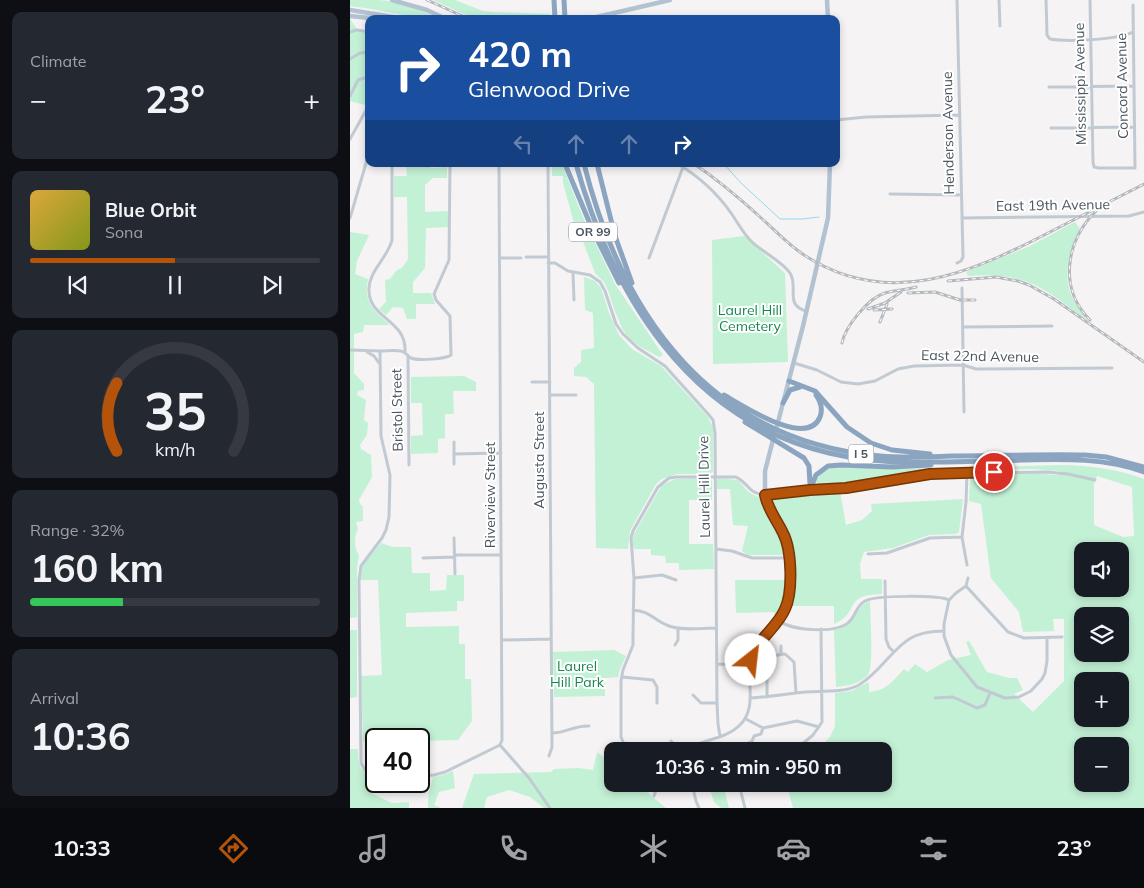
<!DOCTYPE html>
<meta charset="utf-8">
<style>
body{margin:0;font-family:Mulish,sans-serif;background:#242831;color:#f1f3f6;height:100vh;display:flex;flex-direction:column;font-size:19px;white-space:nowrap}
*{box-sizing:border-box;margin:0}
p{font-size:16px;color:#9ea1a6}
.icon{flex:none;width:28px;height:28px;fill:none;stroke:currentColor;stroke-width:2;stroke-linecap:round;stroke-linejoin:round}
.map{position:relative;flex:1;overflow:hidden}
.drawer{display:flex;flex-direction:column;gap:12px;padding:12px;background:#0d0f14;width:350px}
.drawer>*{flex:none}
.hud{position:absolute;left:15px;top:15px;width:475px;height:152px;border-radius:10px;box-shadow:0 2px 8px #0003;background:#1a4fa0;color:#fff;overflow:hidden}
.fabs{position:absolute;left:724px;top:542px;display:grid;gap:10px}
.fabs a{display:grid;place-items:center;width:55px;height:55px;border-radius:10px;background:#171b24;box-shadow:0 2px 8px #0003;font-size:25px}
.speed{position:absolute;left:15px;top:728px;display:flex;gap:10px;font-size:25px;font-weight:700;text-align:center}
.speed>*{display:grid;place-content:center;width:65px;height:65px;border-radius:50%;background:#171b24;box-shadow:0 2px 8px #0003;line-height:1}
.speed .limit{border:2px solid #111;border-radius:8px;background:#fff;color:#111}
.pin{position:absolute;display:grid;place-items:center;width:42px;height:42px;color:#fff;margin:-21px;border:2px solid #fff;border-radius:50%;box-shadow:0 1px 5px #0007}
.me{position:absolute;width:55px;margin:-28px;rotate:29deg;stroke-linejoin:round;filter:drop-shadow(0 0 4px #0008)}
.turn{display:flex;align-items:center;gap:18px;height:105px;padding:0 20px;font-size:22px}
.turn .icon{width:65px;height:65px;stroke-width:2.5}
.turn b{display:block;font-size:35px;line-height:42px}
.lanes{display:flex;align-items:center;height:48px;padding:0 20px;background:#0003;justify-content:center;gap:25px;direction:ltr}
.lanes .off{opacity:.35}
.big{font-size:38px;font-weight:700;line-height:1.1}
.drawer .tile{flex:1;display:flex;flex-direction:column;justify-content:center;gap:8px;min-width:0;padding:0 18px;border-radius:10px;background:#242831}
.drawer .dial{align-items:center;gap:0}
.dial svg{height:130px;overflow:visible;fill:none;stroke:#363941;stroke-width:7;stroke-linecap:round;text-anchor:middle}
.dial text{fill:#f1f3f6;stroke:none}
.song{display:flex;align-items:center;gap:15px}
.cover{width:60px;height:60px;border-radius:8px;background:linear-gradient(135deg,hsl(40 70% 55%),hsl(70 70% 35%))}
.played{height:5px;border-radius:2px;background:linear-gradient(90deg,#b45309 50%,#363941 50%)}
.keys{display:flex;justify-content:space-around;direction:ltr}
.heat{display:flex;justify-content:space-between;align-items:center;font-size:28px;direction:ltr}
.charge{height:8px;border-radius:4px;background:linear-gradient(90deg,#34c759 32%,#363941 0)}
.trip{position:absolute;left:254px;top:742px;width:288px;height:50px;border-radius:10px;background:#171b24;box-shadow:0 2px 8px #0003;font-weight:700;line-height:50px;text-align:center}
.tab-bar{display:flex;height:80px;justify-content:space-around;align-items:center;background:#090b0e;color:#9ea1a6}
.tab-bar .icon{width:35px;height:35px}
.tab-bar .current{color:#b45309}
.tab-bar b{font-size:22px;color:#f1f3f6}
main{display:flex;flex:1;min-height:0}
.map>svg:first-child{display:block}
</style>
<main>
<section class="drawer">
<div class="tile"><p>Climate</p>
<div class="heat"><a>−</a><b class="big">23°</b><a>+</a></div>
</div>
<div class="tile">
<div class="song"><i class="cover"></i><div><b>Blue Orbit</b><p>Sona</p></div></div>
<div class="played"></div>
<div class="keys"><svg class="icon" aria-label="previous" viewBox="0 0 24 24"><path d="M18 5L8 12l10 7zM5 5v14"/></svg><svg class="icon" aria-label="pause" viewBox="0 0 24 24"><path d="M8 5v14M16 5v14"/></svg><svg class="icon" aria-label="next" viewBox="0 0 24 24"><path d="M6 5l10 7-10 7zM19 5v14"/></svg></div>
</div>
<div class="tile dial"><svg viewBox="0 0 100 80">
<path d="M14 69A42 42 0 1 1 86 69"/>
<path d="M14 69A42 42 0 0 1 14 27" stroke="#b45309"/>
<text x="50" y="56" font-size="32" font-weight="700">35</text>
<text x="50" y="72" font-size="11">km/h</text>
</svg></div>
<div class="tile"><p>Range · 32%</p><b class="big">160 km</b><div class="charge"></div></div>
<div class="tile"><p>Arrival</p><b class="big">10:36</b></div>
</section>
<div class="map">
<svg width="794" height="808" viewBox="0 0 794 808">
<rect width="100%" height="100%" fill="#f5f3f3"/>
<path fill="#c3f1d5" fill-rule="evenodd" d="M0 0C9 0 18 0 28 0 50 1 71 11 92 19 61 19 31 9 0 6Z
M83 0H105L133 11 142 12 200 14 199 19H125Z
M0 19 9 32 19 34V106L0 101Z
M56 164H79L81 168 97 167V178H83L75 185V212L98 211V227L76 228 75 268 63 282V293H81L85 304H66V319H57L53 308 43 307 36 315 29 309 36 302 35 280 40 279 47 270 52 268 58 259 57 197H44V176H57Z
M202 164H212L232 215 265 284 313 355 309 357 289 346 278 337 273 330 264 309 259 293 254 282 245 273 232 239H226L227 223H224L213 183V176H202Z
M725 222 730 229C720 249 712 275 722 297 725 304 731 311 736 317L733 318C692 285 672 272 618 276L616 272 678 247Z
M0 232 19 235 7 261 5 274 18 279C13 303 24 310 40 325H14L13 332 4 334V373L14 384V390L8 391 7 395 16 400 14 420 18 423 17 435 10 445 11 449 21 455 22 477 9 500 10 504 13 507V521L6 522 8 529C4 535 4 550 9 555L7 568V617L0 618Z
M394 236 435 273 438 362 363 364 362 240Z
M234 277 245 281 251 288 259 313 269 335 282 349 311 366 358 417 363 428V472L359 474H327L312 479 306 484 280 531 278 549 246 548 244 384 236 377 224 376V368L231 362V350L244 348 243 313 235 310Z
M114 376 126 382V391H103L104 414H95V438L88 439V453L61 454V436L73 435 72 403H61V377Z
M715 465C742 466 768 469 794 479V808H443L437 786 428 784H532V751H466L480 737 485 726V693L501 691 519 682V692C536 691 543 681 554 669L558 672 565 664 577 672 598 660 621 655 616 642 619 641 637 672 659 678H667L673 690 664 694 683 712 714 681V619H703L704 631 673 632 669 612 641 578 631 504 619 501 620 479 622 475 677 473 708 475 711 471 681 469 571 472 487 486 471 487 466 482C469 473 475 469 484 467L551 469ZM747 476 782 487 784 536 773 537 744 525V484ZM732 551H770V589H732ZM732 616H770V654H732ZM732 681H770V719H732ZM732 746H770V784H732Z
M360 478 362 481V500H339V544H363L364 569 329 570V563H316L315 556 301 555V549H284L282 541 284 534 312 485 325 479Z
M368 478 388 480C399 492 395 491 411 498 417 512 438 542 434 555H398L392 551 398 526 383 525 380 489H367V481Z
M490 491 496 525 512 520 522 511 521 504 613 499 609 532 606 534 579 535 543 548 514 552 510 564 511 579H532V594C491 595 511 613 484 624V606H440C444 588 445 553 438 537 433 524 424 514 419 502L420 499 423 498 458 493Z
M31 543 43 547H61L62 573H80V591L96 590 97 575H114V601H107V611L56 613V627L109 626V644H115V679H121L122 721 108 740 69 741V739H26V741H13L11 676 32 675 28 580H10L13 565Z
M385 580H436L435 602 428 615 422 612 386 613Z
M520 601C520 616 524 665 518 675 511 684 495 686 486 687L484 630C510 625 501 607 520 601Z
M0 630H7V697L0 698Z
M264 650 276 656 270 669 268 677 255 678V696L204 697 203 652Z
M0 749H8C8 761 8 771 21 775V793L42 803 59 802V808H0Z
M247 752 262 763V784H287L316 808H194L180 797 159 790 137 797 134 808H112L124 774 201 772 204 769 229 768 243 770Z
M103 771 105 788 89 792 84 805 91 808H78V796L83 777 93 775Z
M358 784H373L379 808H371L364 802Z"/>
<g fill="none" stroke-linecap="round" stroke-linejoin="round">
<path stroke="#90daee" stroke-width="1" d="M374 164 390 182 430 219H452L469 217"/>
<path stroke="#c1cad2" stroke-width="3" d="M649 0 650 26
M696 0 697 35 700 39C717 42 767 40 783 32
M740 0 743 162 744 167 749 168H785L783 5
M0 32 7 30 19 32
M0 59 10 53 19 52
M699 87 784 86
M0 96 8 80 14 78 19 79
M486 120 516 117 609 115
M701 128 784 127
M0 139 19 105
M42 164V240C38 257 20 270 19 288 17 319 57 319 55 352
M149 164 152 740 150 745 179 778 200 808
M198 164 202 747 199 756
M328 164C348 176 367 193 381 213 388 223 393 233 401 241 412 252 432 261 440 273 449 287 434 305 456 311
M540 194 611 195
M0 218 19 153
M612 218 779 216 794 212
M176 257H198
M150 258H171
M299 258 333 167
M198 263H205L218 271 240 275 250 282 255 291 266 324 273 334 288 348 315 366 359 415 363 420 365 433 367 703 368 724 370 736
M607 263 611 261 613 257 607 0
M223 273 224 300
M612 288 614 412
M613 327 702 326
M0 350 30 351 31 436 40 475 39 517 36 530 32 538 11 566 9 580 11 763 15 770 26 775
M30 351C37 351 44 350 51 351 56 352 57 356 61 358 68 361 96 359 101 355L100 316 86 300 84 294 99 260 100 164
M17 352 24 356 29 363
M58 356 59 465
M444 363 467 370 491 382 508 384 525 381 548 369 564 366 613 365 626 369 762 368
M182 382H200
M200 395H226
M104 442V464
M104 454 151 453
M461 489 496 488 580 474 698 472 718 474 745 480
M104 538 105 574
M366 549 382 551 402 558H439
M518 554 537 553 580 538 612 537
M105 555H151
M73 558 105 557
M617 565 612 537 616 502 617 473
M284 578 312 575 326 580
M618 578 616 586 606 593 599 600 594 624V636L601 655 627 687 655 698 669 697 681 691 692 679 695 673 697 661V638
M535 581 536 639 539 647 544 652
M616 586 658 632 674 638 712 637
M283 610C301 611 304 621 319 626 333 631 351 628 366 628
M428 620C441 631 486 634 499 622 506 616 506 605 515 601 526 595 588 595 599 600
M152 640 201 639
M325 645 328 640V629
M431 646V654
M367 664 400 665
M272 677 303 680 307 687V703
M343 695 351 703H367
M417 697V665C420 657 427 654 435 654L444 662 446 693
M401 698C416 697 431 695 446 693 466 690 489 694 507 686 515 682 521 676 528 669 551 645 558 631 594 631
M585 698 603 697 627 708 635 705 640 693
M396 719 413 728 447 721 469 727
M202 733C217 733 224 725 239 726
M321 741 331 751
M271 751 276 746
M282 751 274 744 271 737V681L273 670 283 645V636L284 578 281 538 283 531 308 487 319 478 326 477H386C399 483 397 493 415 495 418 511 429 521 435 536 442 554 443 596 433 614 423 630 405 641 401 661 396 683 408 708 389 726 374 740 351 739 334 751
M384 751 402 741 404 736 411 734 413 728
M444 751 463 735 472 722 471 629
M69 776 84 775 95 772 150 745
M342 784 346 801 349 808
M391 784V792L395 808
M416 784 432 788
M304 796 308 784"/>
<path stroke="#b3c2d1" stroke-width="4.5" d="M42 0 77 10 96 19
M477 0 478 19
M0 10 55 19
M0 16 29 19
M223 19 240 17
M238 19 320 0
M427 426 453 326 478 218 480 164
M424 436 415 471V495L460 490"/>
<path stroke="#8ba5c1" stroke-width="5" d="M204 0 205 19
M214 0 215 19
M215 164 243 231 269 283
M226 164C263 295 337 419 479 453 512 461 546 463 580 462 612 462 643 461 675 460 715 459 756 458 794 472
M234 164C273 318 362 441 530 456 554 458 579 457 602 456 647 456 691 454 735 455L756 457 794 467
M247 164 265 236 282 283
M439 381 465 391 497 427 521 443 542 450 580 454
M374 395C392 405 457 449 470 417 473 409 471 402 466 395
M433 403 440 390 450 387
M395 422 454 458 459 466 460 484
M460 490 466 475 478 466 491 465 542 467 581 465"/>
<defs>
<path id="rail" d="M77 0 119 19
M344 164C367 179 388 197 409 216 424 229 437 244 454 255 538 310 621 273 700 232 731 216 763 200 794 184
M598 281 646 277 668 281 679 285 704 299 794 362
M558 293 585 292 610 300H625
M518 309 535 303 551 292
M524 310 542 309
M740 320C708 288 716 241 746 211
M530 322 537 304
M492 343C495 327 518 298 535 293 545 290 556 290 566 287"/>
</defs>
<use href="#rail" stroke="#b5b8bd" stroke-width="3"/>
<use href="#rail" stroke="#fff" stroke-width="1" stroke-dasharray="4" stroke-linecap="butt"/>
</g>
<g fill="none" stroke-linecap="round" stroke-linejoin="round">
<defs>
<path id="route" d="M401 660C407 639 427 628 435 609 443 592 442 550 433 533 427 520 418 510 415 495L460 490 496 488 580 474 644 472"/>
</defs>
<use href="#route" stroke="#753606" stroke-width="12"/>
<use href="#route" stroke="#b45309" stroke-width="9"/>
</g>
<g text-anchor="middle" stroke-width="4" stroke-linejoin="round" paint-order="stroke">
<g fill="#fff" stroke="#808990" stroke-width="1">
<rect x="219" y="222.5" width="48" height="19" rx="4"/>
<rect x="498.5" y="444.5" width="25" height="19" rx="4"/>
</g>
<g font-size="12" font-weight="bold" fill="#4a5661">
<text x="243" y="236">OR 99</text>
<text x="511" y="458">I 5</text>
</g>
<g font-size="14" fill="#4a5661" stroke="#fff">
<text transform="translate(730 84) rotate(-91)" y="5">Mississippi Avenue</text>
<text transform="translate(772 86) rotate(-91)" y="5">Concord Avenue</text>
<text transform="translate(598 133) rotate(-91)" y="5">Henderson Avenue</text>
<text transform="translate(703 205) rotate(-1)" y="5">East 19th Avenue</text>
<text transform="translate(630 356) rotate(1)" y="5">East 22nd Avenue</text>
<text transform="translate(47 410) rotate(-91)" y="5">Bristol Street</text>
<text transform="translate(189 460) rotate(-90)" y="5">Augusta Street</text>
<text transform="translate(354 487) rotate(-91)" y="5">Laurel Hill Drive</text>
<text transform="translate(140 495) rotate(-90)" y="5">Riverview Street</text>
</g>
<g font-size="14" fill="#17864f" stroke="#fff">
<text x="400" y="315">Laurel Hill<tspan x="400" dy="16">Cemetery</tspan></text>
<text x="227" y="671">Laurel<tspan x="227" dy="16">Hill Park</tspan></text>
</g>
</g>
</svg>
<div class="fabs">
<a><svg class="icon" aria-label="sound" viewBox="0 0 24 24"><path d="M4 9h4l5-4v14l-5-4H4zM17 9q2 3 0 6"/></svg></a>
<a><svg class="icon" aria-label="layers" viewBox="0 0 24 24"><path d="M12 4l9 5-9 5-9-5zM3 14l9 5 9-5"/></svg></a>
<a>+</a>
<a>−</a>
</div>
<div class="speed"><div class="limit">40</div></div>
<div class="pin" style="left:644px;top:472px;background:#d93025"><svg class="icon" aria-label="arrive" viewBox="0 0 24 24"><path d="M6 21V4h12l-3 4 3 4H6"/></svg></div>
<svg class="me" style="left:401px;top:660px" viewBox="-20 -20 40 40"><circle r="19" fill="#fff"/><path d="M0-13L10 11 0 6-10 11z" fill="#b45309"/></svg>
<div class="trip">10:36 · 3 min · 950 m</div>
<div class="hud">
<div class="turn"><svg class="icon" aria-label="right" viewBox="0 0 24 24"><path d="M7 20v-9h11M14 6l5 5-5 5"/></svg><div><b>420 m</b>Glenwood Drive</div></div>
<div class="lanes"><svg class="icon off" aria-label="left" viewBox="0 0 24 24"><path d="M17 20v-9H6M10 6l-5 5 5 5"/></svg><svg class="icon off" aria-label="ahead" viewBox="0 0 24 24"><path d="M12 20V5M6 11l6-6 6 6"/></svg><svg class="icon off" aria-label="ahead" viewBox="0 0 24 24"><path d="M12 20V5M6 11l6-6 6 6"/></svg><svg class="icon" aria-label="right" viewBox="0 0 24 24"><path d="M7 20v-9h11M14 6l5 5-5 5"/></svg></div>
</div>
</div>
</main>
<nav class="tab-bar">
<b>10:33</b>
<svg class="icon current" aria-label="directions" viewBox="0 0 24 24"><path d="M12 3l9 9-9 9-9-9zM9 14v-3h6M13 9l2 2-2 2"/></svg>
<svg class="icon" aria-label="music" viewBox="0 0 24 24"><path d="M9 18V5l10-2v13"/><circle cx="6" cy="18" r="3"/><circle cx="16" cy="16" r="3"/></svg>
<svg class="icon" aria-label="phone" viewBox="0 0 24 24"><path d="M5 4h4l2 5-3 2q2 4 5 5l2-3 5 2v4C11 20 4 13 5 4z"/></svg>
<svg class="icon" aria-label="climate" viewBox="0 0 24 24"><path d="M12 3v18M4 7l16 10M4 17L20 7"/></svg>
<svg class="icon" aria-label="car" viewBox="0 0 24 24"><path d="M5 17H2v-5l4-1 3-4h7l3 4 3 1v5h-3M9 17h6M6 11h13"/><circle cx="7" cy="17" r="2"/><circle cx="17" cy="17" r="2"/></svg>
<svg class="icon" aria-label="filters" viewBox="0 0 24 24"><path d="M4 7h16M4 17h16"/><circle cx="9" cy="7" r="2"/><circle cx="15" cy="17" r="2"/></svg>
<b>23°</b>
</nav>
